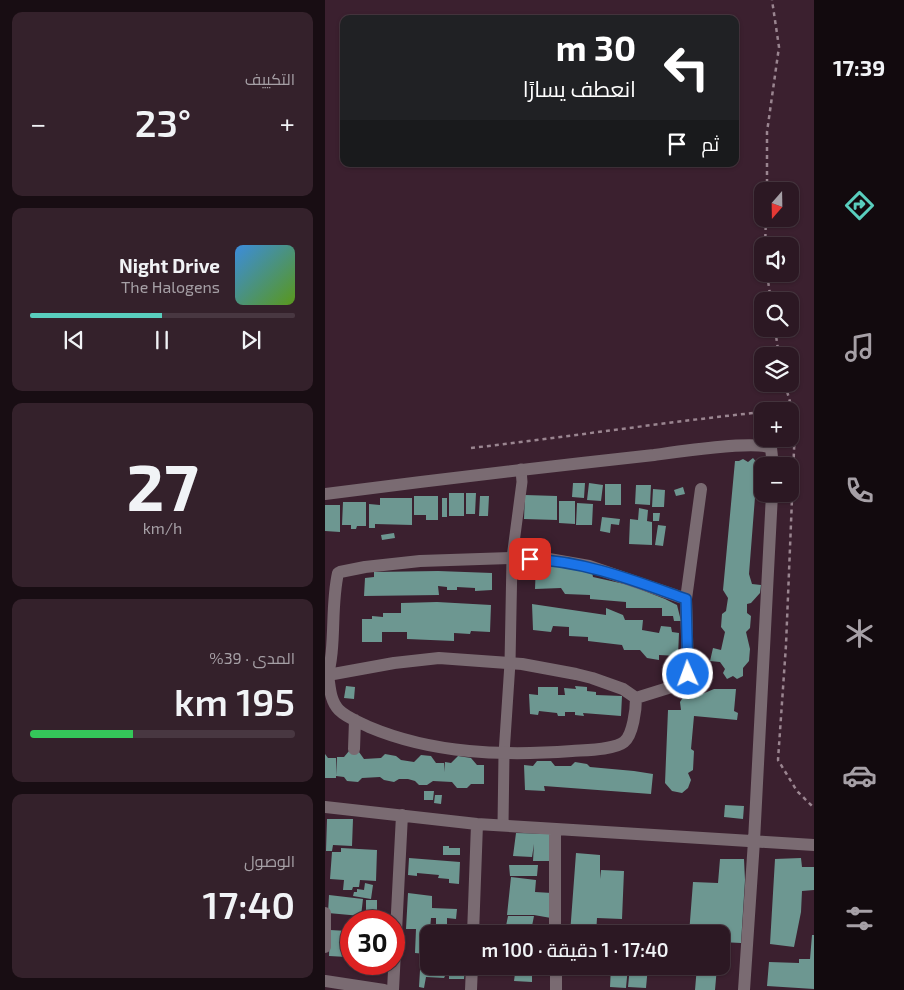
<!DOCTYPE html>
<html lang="ar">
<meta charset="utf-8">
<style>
body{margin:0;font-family:"Exo 2",Cairo,sans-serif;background:#34212b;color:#f1f3f6;direction:rtl;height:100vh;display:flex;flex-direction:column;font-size:19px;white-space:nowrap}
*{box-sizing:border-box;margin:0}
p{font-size:16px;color:#a6a0a6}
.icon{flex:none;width:28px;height:28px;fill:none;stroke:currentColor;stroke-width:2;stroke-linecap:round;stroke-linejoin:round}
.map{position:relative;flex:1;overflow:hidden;direction:ltr}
.panel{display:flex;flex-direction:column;gap:12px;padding:12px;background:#180d13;width:325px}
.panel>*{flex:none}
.hud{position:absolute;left:15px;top:15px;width:399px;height:152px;border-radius:10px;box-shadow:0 1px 4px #0004,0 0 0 1px #483741;direction:rtl;background:#202124;color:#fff;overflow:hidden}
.needle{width:32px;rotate:200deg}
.buttons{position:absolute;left:429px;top:182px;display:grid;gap:10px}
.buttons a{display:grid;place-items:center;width:45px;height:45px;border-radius:10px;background:#2c1823;box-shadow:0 1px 4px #0004,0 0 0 1px #483741;font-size:25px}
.speed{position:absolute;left:15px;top:910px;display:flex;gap:10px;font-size:25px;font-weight:700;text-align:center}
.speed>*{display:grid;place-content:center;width:65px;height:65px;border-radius:50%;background:#2c1823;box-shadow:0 1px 4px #0004,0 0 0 1px #483741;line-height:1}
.speed .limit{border:8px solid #d22;background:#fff;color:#111}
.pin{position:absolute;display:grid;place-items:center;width:42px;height:42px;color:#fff;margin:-21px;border-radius:10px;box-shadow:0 2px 8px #0006}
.me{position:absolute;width:55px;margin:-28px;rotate:358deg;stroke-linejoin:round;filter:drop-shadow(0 0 4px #0008)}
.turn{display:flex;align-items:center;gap:18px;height:105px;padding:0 20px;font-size:22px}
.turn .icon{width:65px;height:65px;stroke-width:2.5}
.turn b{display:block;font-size:35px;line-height:42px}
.then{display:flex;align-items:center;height:48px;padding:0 20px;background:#0003;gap:10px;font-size:19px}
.big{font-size:38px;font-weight:600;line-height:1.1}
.panel .card{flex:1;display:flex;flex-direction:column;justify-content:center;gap:8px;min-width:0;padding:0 18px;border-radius:10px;background:#34212b}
.panel .dial{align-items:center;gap:0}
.dial b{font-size:65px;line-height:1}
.song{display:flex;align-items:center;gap:15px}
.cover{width:60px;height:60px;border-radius:8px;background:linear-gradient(135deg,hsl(210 70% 55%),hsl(90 70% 35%))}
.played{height:5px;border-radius:2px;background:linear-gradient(90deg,#59cebe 50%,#483741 50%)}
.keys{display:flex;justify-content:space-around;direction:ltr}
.heat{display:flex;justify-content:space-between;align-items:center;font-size:28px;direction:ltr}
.charge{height:8px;border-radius:4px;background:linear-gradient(90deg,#34c759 39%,#483741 0)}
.trip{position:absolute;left:95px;top:925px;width:310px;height:50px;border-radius:10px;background:#2c1823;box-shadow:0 1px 4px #0004,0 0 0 1px #483741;font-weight:600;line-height:50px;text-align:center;direction:rtl}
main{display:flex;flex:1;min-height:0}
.menu{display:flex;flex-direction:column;width:90px;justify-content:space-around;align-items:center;background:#120a0e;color:#a6a0a6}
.menu .icon{width:35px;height:35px}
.menu .selected{color:#59cebe}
.menu b{font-size:22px;color:#f1f3f6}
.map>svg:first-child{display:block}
</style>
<main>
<nav class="menu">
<b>17:39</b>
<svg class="icon selected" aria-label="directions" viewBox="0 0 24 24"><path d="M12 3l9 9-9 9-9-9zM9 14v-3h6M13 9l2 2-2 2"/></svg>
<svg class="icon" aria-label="music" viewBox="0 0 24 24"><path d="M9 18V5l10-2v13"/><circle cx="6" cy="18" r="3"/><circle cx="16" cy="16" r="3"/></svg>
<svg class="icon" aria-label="phone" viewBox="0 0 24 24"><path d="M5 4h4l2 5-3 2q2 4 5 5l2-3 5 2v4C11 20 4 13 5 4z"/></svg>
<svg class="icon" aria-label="climate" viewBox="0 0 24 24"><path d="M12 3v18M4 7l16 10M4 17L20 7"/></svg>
<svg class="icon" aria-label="car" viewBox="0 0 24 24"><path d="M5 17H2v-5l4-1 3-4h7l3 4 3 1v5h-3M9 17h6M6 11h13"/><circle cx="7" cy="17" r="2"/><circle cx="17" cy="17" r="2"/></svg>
<svg class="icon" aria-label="filters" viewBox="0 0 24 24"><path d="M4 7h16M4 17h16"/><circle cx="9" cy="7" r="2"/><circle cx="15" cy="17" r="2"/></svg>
</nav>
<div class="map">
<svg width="489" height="990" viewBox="0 0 489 990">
<rect width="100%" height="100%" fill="#3b202f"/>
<path fill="#6d9791" d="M428 458 433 464 435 482 430 497 424 574 427 584 436 585 435 593 426 603 422 604V613L426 616 425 628 421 632 425 649 424 661 418 668V676L412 679 408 676 402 679 398 673 400 669 395 662 385 661 388 648 396 650 400 632 396 627 397 614 401 611 403 598 398 590 410 461H414L418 459 423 462Z
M248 483H260L259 498 247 497Z
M264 483 278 485 276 501 262 500Z
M280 484H296V505H280Z
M311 485H326L325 505 310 504Z
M358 487 360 494 351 496 349 490Z
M328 489 340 490 339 507H327Z
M124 493H139V516H124Z
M141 493H151L150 514H141Z
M200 495 232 496V520L199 519Z
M89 496H113V520H101V515H89Z
M155 496H164L163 516H154Z
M55 498H87V525L50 524V528H44V504L55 505Z
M117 498H122V517H117Z
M234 501H250V524L234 523Z
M18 502H41V526H32L31 529H26V525H17Z
M252 503 268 504 267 525H251Z
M0 505H15V532L0 531Z
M314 508 323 510 322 521 327 522V545L304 544 305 519 313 520Z
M328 513H335L334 521H328Z
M277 517 295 519 294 525 286 524 285 533 275 531Z
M333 525 341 526 338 546 330 545Z
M69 533 70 538 57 540 56 535Z
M211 563 267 572 268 577 304 585 340 599 352 605 356 621H349L348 616H337V608H301V602L265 599V595L240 594 236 588 210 589Z
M113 571 167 573V590L150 591V588L132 587V590H122V587L113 586 114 595 39 596 40 578 49 577V572Z
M112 602 166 605 165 632 146 631 145 634 129 633V641L82 639V632H57V642H37V619H47V616L58 617V613H76V603Z
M207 604 281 615V608L298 615 300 620H318L317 630 334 633 336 626 346 627 347 632 354 633 353 656 334 655V660L322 658 315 650H299L297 645 263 641V637L244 636V627L228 626 226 632 208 630Z
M21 686 30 687 29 699 19 698Z
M250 686 262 687V691L271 692V695L297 696 296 716 258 713 259 716 250 715V712H240V716H233L232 713 214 711 213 715 205 714 204 694 213 695V687H233V695H240L239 688 251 689Z
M389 689H411L409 711 413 713 412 720 369 716 366 749 369 751 368 770 363 773 366 780 363 788 357 793 347 791 340 783 343 710H356L355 702 360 694 364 692 370 697Z
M24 751 34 752 39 759 56 758 60 754 71 756 76 760 89 762 96 755 106 756 111 763H119V772L120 762 126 763 133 756 146 758 152 765H159V784H146L142 788H132L127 782 108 781 102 785H94L90 781 83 779H74L69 782 59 780 55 777 37 778 33 782 22 781 19 777 11 776 12 757H19Z
M0 754 3 758H11V778H0Z
M212 761H226L230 766H246L250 762 262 764 265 767 309 771 328 774 326 794 219 786 220 791 200 790 199 765 208 766Z
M99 791H109L108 800H99Z
M110 795H117L116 804 109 803Z
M400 805 419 806 418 819 399 817Z
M2 819H28L27 846 8 845 7 851H1Z
M191 833 228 834 225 861H208L209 844 207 857 188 856Z
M118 846H124V848H135V855H118Z
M16 848 52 850 51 881 35 880 34 887H28L27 890H18L19 880 5 879 7 852H16Z
M251 853 275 855V879L276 870 299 871 297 919 272 918 271 934H245Z
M84 858 135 862 134 884 124 883V879L113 878 114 875 92 873V876L83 875Z
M476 858 477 867H489V890L477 891 476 912 469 947 445 944 450 859Z
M395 859H419L420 880 416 943 396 942V934H364L368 882 393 883Z
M184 865H213L212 876H185Z
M186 877 211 880 210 892 227 893 226 918 209 915H182Z
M40 883 48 885 46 899 28 896 29 892H32V889L39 890Z
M83 893 107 896V908L132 909 131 919 122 918V926H111V918H106L105 929H101V933H104V966H140L139 979H124V976H120L119 978 101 977 99 988 94 987 95 970 100 969 101 954 90 953 91 929H81Z
M4 895 38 899 36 916 3 913Z
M41 900H52V917H41Z
M183 916H209L206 931H180Z
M5 930 23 931 22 957 4 956Z
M487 935H489V989L442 986 444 962 474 963V959H485Z
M169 966H189L188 976H167Z
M191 966H207V982L189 981Z
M286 966H303L301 988 285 987Z
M305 966H323L321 988 303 987Z
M345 966H355L354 973 345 971Z
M372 966 392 967 390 990H370Z"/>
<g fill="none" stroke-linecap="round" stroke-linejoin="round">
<path stroke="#9a8590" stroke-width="2.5" stroke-dasharray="4 4" stroke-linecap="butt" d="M442 191V132L454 47 447 0
M440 246 441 219
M442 274 446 301
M450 329 454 356
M460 384 467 409
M448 411 467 409 470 426 461 645 453 760 472 791 489 808
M146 448C243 437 340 422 438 412"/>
<path stroke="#7a6b72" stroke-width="11" d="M178 825 179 754 185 663 187 558 197 482 196 469"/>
<path stroke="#7a6b72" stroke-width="12" d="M0 494C109 480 219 467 329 455 351 452 430 440 446 448L448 466
M114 658 197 664 251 674 267 678 298 689 311 698C311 709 308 735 299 742 289 750 260 750 247 751 179 756 108 754 44 727 34 722 22 718 14 710 5 701 5 687 3 675L69 663Z
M1 682C12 646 5 609 13 573L15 572 40 567 95 561 187 558 224 559 264 566 361 599
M311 698 356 684 360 682 363 674 361 599 376 489
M29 749 30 720
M0 807 152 824 489 845
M230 830V934
M0 913V947
M148 934 152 824
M231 966V990
M0 981 59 990
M68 990 77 815
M146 990 147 966
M419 990 429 841 447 494"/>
</g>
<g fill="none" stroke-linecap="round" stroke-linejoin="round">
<defs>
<path id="route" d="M205 559C260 561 310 581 361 599L363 674"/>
</defs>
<use href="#route" stroke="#114b97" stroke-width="12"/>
<use href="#route" stroke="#1a73e8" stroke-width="9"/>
</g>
</svg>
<div class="buttons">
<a><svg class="needle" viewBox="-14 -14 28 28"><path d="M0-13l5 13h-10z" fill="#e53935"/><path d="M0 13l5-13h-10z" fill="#a6a0a6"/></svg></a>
<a><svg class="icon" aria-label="sound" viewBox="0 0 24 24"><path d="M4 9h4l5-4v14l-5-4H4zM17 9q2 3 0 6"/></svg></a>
<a><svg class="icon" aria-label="search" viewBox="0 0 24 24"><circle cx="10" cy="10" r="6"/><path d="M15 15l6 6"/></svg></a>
<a><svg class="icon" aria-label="layers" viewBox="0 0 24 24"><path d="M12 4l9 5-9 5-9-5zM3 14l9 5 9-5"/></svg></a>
<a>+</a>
<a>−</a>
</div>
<div class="speed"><div class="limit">30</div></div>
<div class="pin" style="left:205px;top:559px;background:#d93025"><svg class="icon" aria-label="arrive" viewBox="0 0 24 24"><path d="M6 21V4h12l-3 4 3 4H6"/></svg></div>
<svg class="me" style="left:363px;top:674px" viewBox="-20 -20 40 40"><circle r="17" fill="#1a73e8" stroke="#fff" stroke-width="3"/><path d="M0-11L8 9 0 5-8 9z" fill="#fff"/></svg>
<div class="trip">17:40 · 1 دقيقة · 100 m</div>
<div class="hud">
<div class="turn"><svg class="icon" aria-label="left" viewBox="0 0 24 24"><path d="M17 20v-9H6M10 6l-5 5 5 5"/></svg><div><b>30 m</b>انعطف يسارًا</div></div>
<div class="then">ثم<svg class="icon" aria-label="arrive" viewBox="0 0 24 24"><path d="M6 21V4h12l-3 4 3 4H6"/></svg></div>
</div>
</div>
<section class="panel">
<div class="card"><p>التكييف</p>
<div class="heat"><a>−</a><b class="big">23°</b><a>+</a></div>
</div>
<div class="card">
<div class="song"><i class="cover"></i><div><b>Night Drive</b><p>The Halogens</p></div></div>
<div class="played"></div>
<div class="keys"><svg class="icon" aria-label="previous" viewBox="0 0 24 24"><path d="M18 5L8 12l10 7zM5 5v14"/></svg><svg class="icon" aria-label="pause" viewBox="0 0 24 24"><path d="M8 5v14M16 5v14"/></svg><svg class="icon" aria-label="next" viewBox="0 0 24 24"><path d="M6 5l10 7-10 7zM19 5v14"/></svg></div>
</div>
<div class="card dial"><b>27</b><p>km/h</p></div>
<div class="card"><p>المدى · 39%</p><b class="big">195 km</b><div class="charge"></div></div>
<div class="card"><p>الوصول</p><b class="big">17:40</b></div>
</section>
</main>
